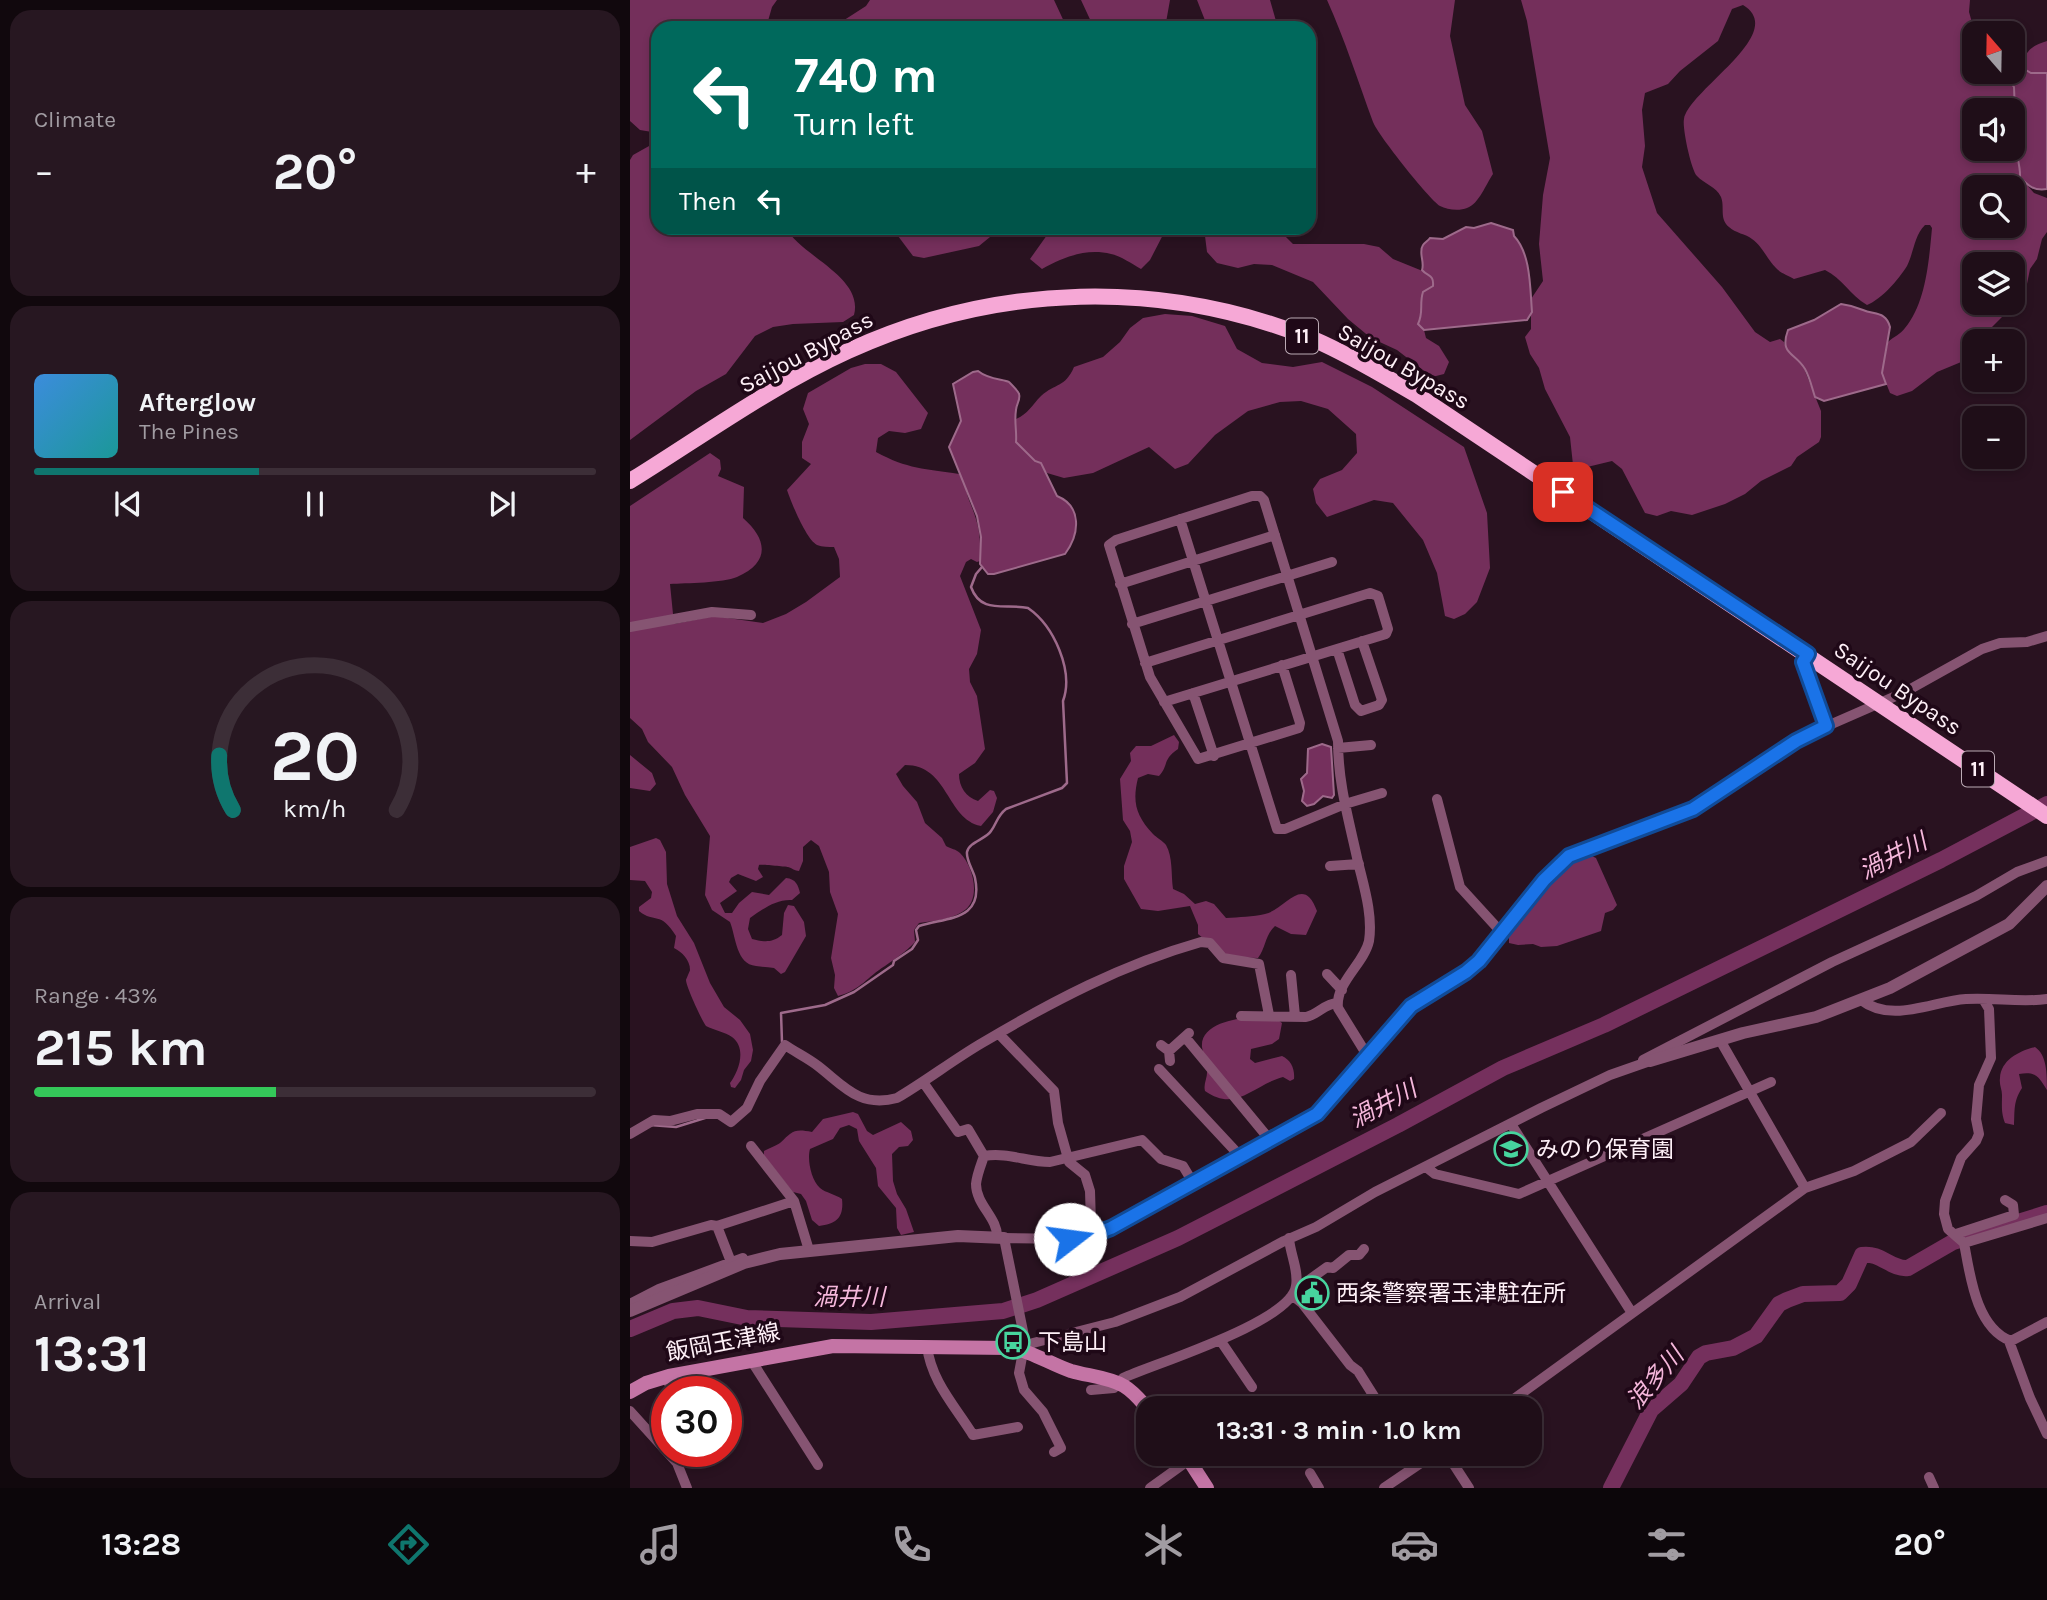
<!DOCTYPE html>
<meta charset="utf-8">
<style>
body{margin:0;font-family:Karla,"Noto Sans JP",sans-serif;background:#271721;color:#f1f3f6;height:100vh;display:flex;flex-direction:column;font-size:26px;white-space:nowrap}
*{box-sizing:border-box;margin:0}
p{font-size:23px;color:#a19ca2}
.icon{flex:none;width:38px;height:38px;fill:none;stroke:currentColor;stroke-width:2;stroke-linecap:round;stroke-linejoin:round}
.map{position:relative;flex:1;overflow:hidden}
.side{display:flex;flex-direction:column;gap:10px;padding:10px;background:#11080d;width:630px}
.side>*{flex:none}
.banner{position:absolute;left:21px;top:21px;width:665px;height:214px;border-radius:21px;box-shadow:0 4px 10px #0003,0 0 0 2px #3c2e37;background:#00695c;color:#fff;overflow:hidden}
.needle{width:46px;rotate:340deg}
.fabs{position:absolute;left:1332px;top:21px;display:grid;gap:14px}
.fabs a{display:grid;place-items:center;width:63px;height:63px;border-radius:14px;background:#1f0e18;box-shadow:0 4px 10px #0003,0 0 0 2px #3c2e37;font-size:35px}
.speed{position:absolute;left:21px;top:1376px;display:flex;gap:14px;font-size:35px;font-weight:700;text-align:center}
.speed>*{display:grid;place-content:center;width:91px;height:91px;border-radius:50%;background:#1f0e18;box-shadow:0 4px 10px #0003,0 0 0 2px #3c2e37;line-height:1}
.speed .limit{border:10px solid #d22;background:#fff;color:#111}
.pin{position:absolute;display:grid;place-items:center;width:60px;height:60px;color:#fff;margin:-30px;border-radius:14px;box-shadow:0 4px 10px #0006}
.me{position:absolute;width:77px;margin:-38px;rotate:75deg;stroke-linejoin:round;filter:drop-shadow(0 0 5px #0008)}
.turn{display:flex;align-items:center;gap:24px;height:147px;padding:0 28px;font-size:32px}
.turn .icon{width:91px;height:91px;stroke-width:2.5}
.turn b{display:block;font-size:49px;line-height:60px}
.then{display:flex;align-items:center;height:66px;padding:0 28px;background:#0003;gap:14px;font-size:26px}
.big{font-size:52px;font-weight:700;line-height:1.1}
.side .tile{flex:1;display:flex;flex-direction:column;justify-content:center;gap:10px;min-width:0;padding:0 24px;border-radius:21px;background:#271721}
.side .dial{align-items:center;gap:0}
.dial svg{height:182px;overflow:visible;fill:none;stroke:#3c2e37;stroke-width:7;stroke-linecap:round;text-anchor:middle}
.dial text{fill:#f1f3f6;stroke:none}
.song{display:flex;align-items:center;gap:21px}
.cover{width:84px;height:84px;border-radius:10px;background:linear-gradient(135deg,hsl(210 70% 55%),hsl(180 70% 35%))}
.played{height:7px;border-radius:4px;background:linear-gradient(90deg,#0f766e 40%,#3c2e37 40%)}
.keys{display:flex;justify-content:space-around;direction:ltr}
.heat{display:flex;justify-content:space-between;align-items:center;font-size:38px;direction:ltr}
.charge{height:10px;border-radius:5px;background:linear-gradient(90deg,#34c759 43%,#3c2e37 0)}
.trip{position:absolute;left:506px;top:1396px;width:406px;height:70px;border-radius:21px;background:#1f0e18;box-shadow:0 4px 10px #0003,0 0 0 2px #3c2e37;font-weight:700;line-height:70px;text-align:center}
.dock{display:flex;height:112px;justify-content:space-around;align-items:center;background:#0c060a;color:#a19ca2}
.dock .icon{width:49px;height:49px}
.dock .active{color:#0f766e}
.dock b{font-size:32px;color:#f1f3f6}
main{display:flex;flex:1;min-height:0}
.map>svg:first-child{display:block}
</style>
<main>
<section class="side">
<div class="tile"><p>Climate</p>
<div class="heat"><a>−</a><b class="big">20°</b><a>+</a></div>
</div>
<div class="tile">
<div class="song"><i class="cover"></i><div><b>Afterglow</b><p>The Pines</p></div></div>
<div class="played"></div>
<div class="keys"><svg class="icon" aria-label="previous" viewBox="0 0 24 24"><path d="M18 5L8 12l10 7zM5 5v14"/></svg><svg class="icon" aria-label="pause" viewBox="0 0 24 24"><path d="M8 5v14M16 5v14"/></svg><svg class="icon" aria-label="next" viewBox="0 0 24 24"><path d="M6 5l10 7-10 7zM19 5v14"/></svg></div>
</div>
<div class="tile dial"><svg viewBox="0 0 100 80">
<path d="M14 69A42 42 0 1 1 86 69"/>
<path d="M14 69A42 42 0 0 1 8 45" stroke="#0f766e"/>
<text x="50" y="56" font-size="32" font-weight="700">20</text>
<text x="50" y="72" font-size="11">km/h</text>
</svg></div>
<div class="tile"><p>Range · 43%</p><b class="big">215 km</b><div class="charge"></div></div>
<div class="tile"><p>Arrival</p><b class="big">13:31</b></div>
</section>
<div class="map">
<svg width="1417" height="1488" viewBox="0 0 1417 1488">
<rect width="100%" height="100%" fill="#291220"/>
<path fill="#742f5b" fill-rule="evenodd" d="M0 0H147L142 7 136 28H28V133L10 130 0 121Z
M240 0H424L437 28H205L208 24 236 6Z
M451 0H540L535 28H464Z
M567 0H640L648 28H578Z
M697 0H825L820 36 835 105 852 131 863 174C856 184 849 204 837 208 830 211 817 210 810 206 799 199 748 135 743 122 728 81 715 40 697 0Z
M891 0H1340L1339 12 1345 33 1344 72H1368L1378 78 1384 87 1385 113 1390 128 1387 160 1390 169V177L1404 193 1417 198V232L1412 239 1407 259 1400 269 1397 284 1385 304 1348 341H1344V349L1336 360 1307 372 1282 391 1267 396 1260 393 1252 373 1258 342C1263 337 1271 334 1275 328 1296 303 1299 260 1302 228L1300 225H1295C1284 236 1284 252 1277 266 1268 280 1252 299 1237 305 1220 295 1212 278 1195 270L1164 279C1159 276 1150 273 1146 268 1137 259 1133 247 1122 239 1116 234 1105 233 1099 227 1089 219 1095 207 1091 197 1086 186 1074 184 1067 176 1061 170 1052 127 1054 119 1060 89 1159 33 1113 5L1102 9 1088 41 1050 71 1038 84 1015 93 1012 110 1015 146 1012 167 1027 213 1092 287 1125 332 1140 342 1150 339 1154 342 1156 349 1173 366 1191 411V437L1189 442 1167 457 1161 466 1131 481 1115 494 1095 504 1062 515 1041 511 1027 516 1015 513 992 469 982 461 949 469 943 465 940 437 915 389 909 368 900 354 895 337 901 329V299L913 281 909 244 913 195 920 158 897 21ZM1344 110H1382V149H1344ZM1344 187H1382V226H1344ZM1344 264H1382V303H1344Z
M1417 41V73H1401L1395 70C1392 52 1401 46 1417 41Z
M28 141V228H156C171 256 234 277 224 315L213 322 163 324 143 327 125 336 96 374 66 391 0 440V160L3 155Z
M262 228H371L349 246 294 258 283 256Z
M422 228H534L535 231 520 260 511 269C502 264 491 256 481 254 456 248 434 257 412 269L400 259Z
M580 228H652L653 234 663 244H734L749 247 763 259 800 274 803 279V286L793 292C791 304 793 313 788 324L794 330 796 338 809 346 819 362 814 374 802 377 767 350 741 338 718 319 683 282 642 265 624 264 608 268 587 263 577 252 575 236Z
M535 314 562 316 595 326 607 349 632 363 663 367 692 362 742 387 834 447 857 513 860 568 847 602 835 614 824 619 815 616 807 573 793 540 763 503 744 500 697 517 686 503 683 489 690 479 712 470 727 453 726 434 698 409 671 401 650 402 618 411 585 435 558 464 545 469 519 447 463 473 434 478 417 473C408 462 395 454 386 442V419C398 414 402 405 411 396 425 383 435 388 444 367L473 357 490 342 500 328 513 318Z
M235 364H251L266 372 298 413 291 429 275 433 259 431 248 438 246 452C277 469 296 469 329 474 335 483 336 491 339 500 349 524 351 535 350 561L347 562 341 559 336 562 330 576 351 630 347 654 339 669 340 682 347 696 355 749 345 763 329 774C329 787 336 797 348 801L360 790 364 791 367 798 363 812 351 826C316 819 319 765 275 765L266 774 273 786 287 802 295 823 312 838 316 846C321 849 326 849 330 853 344 867 352 901 332 912 319 920 303 921 289 923L284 930 285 942C277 951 265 959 255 966 237 977 231 990 208 996L204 988 205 975 201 958 208 914 200 892 199 872 189 846 181 840 173 847V861L169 871C165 871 162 868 158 867 156 867 131 864 129 865L128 869 133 877 126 881 108 874 101 878 99 882 107 891 90 903 95 913H102L109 903 122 892 139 895 156 878C166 879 168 885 170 893L162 900C146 899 133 909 120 918L118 929 122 939C134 942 142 943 152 935L154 913 158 905 164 906 174 922 176 936 155 972 151 974 144 968C138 967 132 967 126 966 106 964 106 937 100 922L82 910 75 895 80 836 55 795 42 767 18 742 12 729 0 718V506L80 453 90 460 91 469 88 476 114 487 113 518C137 539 141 562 107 577 93 583 56 583 40 584L44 624 84 616 133 623 156 614 176 602 210 577 209 559 204 547C199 547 192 547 187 545 176 539 161 502 157 490L181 464 172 458V442L179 424 173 409 178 393 221 368Z
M544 735 549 742 548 749C532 760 539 765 529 776L518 774 508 778C502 802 506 816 523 834 527 838 533 841 536 845 543 857 541 875 543 889L554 894 565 904 576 901 584 904 596 918C609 917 623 917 635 914 655 910 673 873 687 911L676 935 661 934 645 926C635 935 636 947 628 958L596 957 568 934V925L560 906 528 911 511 909 494 879V866L502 842 500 831 493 820 490 779 501 761 500 753 506 746H521Z
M0 755 22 773 26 784 20 791 0 788Z
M26 838 30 840 36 852 37 884 47 916 64 943 80 983 94 1007 110 1020 120 1034 123 1050 121 1061 114 1070 111 1080 105 1088 101 1087 100 1083C109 1071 117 1048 102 1037 95 1032 84 1030 76 1026 72 1021 56 986 56 980 56 979 60 971 60 970 60 960 52 952 44 948L46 936C30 910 25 924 9 911V907L21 898 22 892 15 881 0 880V847Z
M960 855 966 858 987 905 983 910 975 913 971 931 927 946 911 947 903 944 888 945 879 943V932C896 912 934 859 960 855Z
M620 1018 648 1020 652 1023 649 1039 642 1044 621 1049 620 1059 625 1063 652 1056C661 1060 665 1069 664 1079L660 1081 653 1077C623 1085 606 1113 575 1091 573 1083 578 1078 577 1069 576 1062 573 1054 572 1047 570 1025 604 1018 620 1018Z
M1405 1047C1417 1055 1417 1074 1417 1090 1409 1077 1406 1071 1389 1074L1392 1088C1383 1102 1385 1110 1384 1125L1375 1123C1371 1112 1372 1107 1372 1095 1372 1089 1369 1085 1370 1078 1371 1060 1389 1051 1405 1047Z
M223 1112 228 1114 237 1131 243 1135 271 1122 281 1131 283 1140 278 1146 269 1147 262 1154 263 1181 267 1194 276 1209 284 1232 271 1235 267 1228 266 1208 248 1186 246 1168 229 1141 227 1129 219 1125 210 1128 203 1139 180 1149C177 1159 181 1180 190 1188 196 1193 205 1194 212 1199 214 1217 207 1224 189 1226L182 1220 176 1201 171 1194 163 1192 134 1156V1151C139 1148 146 1146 150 1143 162 1132 163 1128 182 1132L193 1119Z"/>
<path fill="#75305d" stroke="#9e6a8b" stroke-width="2" d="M1389 66 1401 73H1417V189C1404 191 1398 186 1390 177 1391 159 1379 144 1390 127L1385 113 1384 87 1378 78Z
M861 223 883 230 884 236C901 254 900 288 902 312L897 320 794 330 788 324C794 312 789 304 793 292L803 286C804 274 798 277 792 270 795 262 788 252 793 245 795 242 798 241 800 238L813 239 836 227 844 228Z
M1211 304C1219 305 1226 307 1233 310 1244 315 1256 311 1260 327L1252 373 1256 384 1194 401 1185 397C1182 388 1180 378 1175 369 1165 352 1149 355 1158 330L1184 320Z
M348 371C359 380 374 379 379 382 381 384 389 392 389 394 391 399 386 405 386 410 384 422 387 431 386 442L405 461 411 463 427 496C452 506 450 534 435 554L364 574H358L350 564 351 537 347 516 319 447 331 421 323 384 343 372Z
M692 744 701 747 704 795 702 798 693 796 684 804 677 806 672 801 674 791 671 779 677 773 678 749Z"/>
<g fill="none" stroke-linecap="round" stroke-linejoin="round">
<path stroke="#9e6a8b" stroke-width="2.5" d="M152 1042 151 1013 195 1005 224 992 263 965 264 961 282 949 288 940 286 930 289 926C317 917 354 921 345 878 343 870 336 860 337 852 339 842 356 839 361 831 367 823 367 816 376 809L432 788 437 783 433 701C444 671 424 626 398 608 376 603 351 615 341 587L346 574 352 567
M20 1125 46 1127 75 1118"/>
<path stroke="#75305d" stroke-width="16" d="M0 1329 43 1311 68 1308 117 1318 241 1322 373 1311 407 1300 548 1238 768 1125 873 1068 974 1025 1311 860 1417 804
M981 1488 1021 1410 1051 1384 1069 1357 1076 1353 1103 1348 1126 1336 1149 1304 1157 1300 1173 1294 1210 1293 1219 1284 1232 1255C1251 1252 1261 1270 1278 1268L1323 1242 1417 1213"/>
<path stroke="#865472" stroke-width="10" d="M550 519 647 829H655L715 804 752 793
M490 584 645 535
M502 624 702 562
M0 627 82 612 121 615
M707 649 725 705 731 711 749 705 752 700 732 641
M1178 654 1173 662 1196 726
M515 663 740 593 748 596 758 629 756 634 534 702
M652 665 670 723 669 728 568 759 520 677 479 545 486 540 622 496H630L634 500 708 741C708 784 719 820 728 862 734 887 743 915 739 941 734 964 705 983 708 1008L737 1055
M563 693 584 756
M708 748 741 745
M807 799 830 887 872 933
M700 866 729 864
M697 974 712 990
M661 975 665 1016
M1353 999 1359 1009 1361 1058 1349 1085 1346 1119 1349 1134 1346 1141 1331 1158 1315 1201 1314 1214 1318 1229 1334 1243 1417 1218
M1231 1000C1262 1024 1303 1001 1336 999 1363 997 1391 1003 1417 999
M611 1016 676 1017C689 1014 694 1004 707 1003
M369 1034 424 1091 428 1123 439 1162 455 1175 460 1191 461 1224 464 1234
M555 1037 640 1140
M1090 1040 1175 1188
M531 1045 539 1051 540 1061
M539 1051 559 1033
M1013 1060 1202 962 1346 896 1387 872 1417 861
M529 1069 610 1156
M293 1082 328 1132 338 1129 354 1156C351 1165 347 1174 346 1184 346 1205 368 1218 367 1237
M881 1124 1002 1313
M0 1134 24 1120 40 1121 67 1114H89L101 1122 117 1108 130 1081 155 1045C165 1052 178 1058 188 1066 214 1086 229 1108 267 1098 296 1081 323 1060 352 1043 421 1002 493 964 571 942L580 943 593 958 629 964 639 1015
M121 1146 164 1201 178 1247
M354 1156C378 1152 397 1162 420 1162L512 1140 531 1159 553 1166 562 1181
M796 1167 805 1174 889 1194 1141 1082
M87 1226 101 1262
M1326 1234 1384 1215 1383 1205 1375 1200
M0 1241 22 1242 81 1225 87 1226 164 1201
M1334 1243C1340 1275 1346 1328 1381 1341L1417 1322
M666 1286 672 1285 697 1267 703 1268 719 1255H729L734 1249
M662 1295 672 1303 720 1365 728 1371 752 1409
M0 1304 29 1289 113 1258
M590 1340 622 1387
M1379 1341 1400 1398 1417 1434
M297 1346C301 1381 325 1406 343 1435L388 1427
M393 1350 403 1343 485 1322 550 1297 654 1241 686 1227 745 1192 911 1108 980 1075 1020 1061
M121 1360 188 1465
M35 1377 44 1391
M461 1390 484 1388 493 1378C526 1363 661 1322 666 1286 669 1270 660 1254 659 1238
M870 1409 1175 1188 1224 1171 1281 1142 1311 1113
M0 1411 47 1463 57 1488
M424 1452 431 1448 413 1412 394 1390 389 1373 395 1341 374 1238 449 1239 464 1234 506 1215 562 1181 677 1121 694 1108 781 1006 842 968 913 880 939 856 1063 809 1172 737 1275 692 1352 649 1370 643 1397 642 1417 636
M777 1454 784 1467
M817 1454 839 1488
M898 1454V1455
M680 1473 689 1488
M1299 1477 1304 1488
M520 1488 559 1460
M754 1488 804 1454"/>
<path stroke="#865472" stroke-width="12" d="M1020 1061 1113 1033 1186 1017 1260 988 1379 924 1417 886
M0 1311 114 1263 150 1254 328 1236 374 1238"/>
<path stroke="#c474a5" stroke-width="14" d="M0 1392 16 1383 39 1376 203 1346 379 1348C400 1350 420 1364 441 1371 458 1376 478 1377 494 1386 504 1392 510 1400 518 1409
M555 1454 577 1488"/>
<path stroke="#f6a8d6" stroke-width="16" d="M0 481C71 437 141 386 218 351 366 283 533 278 685 340 720 355 754 376 787 395L1417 816"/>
</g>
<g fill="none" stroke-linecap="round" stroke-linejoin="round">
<defs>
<path id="route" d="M440 1239 457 1237 481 1228 687 1114 781 1006 836 972 849 961 914 880 939 856 1063 809 1166 741 1196 726 1173 662 1178 654 933 492"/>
</defs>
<use href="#route" stroke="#114b97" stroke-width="18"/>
<use href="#route" stroke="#1a73e8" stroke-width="12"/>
</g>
<defs>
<symbol id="school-ring" viewBox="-11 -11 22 22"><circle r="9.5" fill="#1f0817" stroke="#47d49e" stroke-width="1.5"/><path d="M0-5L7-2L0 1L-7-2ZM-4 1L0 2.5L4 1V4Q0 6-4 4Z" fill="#47d49e"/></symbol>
<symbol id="civic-ring" viewBox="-11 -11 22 22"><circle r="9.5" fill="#1f0817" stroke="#47d49e" stroke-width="1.5"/><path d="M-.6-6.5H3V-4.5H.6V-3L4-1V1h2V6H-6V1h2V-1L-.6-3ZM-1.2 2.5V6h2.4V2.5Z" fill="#47d49e"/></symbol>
<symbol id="bus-ring" viewBox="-11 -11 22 22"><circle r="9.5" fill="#1f0817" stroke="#47d49e" stroke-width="1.5"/><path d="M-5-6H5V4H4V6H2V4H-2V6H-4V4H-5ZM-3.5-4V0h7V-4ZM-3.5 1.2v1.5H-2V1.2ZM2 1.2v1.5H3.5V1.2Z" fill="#47d49e"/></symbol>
</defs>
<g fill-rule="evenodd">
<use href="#school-ring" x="862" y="1130" width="38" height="38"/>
<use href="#civic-ring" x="663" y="1274" width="38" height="38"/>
<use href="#bus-ring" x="364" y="1323" width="38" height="38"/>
</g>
<g text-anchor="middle" stroke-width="7" stroke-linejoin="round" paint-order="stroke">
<g fill="#1f0817" stroke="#bbaab4" stroke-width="2">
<rect x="656" y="318.5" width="32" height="35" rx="5"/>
<rect x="1332" y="751.5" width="32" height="35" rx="5"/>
</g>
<g font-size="21" font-weight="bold" fill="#fef0f7">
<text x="672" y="343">11</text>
<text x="1348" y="776">11</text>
</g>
<g font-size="23" fill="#fef0f7" stroke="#1f0817">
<text transform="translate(176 352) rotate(-28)" y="8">Saijou Bypass</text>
<text transform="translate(774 366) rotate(30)" y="8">Saijou Bypass</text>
<text transform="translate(1268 688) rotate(34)" y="8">Saijou Bypass</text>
<text transform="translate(93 1342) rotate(-11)" y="8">飯岡玉津線</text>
</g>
<g font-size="23" fill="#fef0f7" stroke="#1f0817" text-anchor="start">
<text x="906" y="1157">みのり保育園</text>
<text x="706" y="1301">西条警察署玉津駐在所</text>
<text x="408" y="1350">下島山</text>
</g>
<g font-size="24" font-style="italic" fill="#f5b7db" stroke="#1f0817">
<text transform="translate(1263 856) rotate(-27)" y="8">渦井川</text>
<text transform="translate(753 1104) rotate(-28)" y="8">渦井川</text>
<text x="219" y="1305">渦井川</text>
<text transform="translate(1025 1378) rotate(-49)" y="8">浪多川</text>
</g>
</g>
</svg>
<div class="fabs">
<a><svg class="needle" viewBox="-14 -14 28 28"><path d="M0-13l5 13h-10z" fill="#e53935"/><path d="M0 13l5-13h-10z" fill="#a19ca2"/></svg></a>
<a><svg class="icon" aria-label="sound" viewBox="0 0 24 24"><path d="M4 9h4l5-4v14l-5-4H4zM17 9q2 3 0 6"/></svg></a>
<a><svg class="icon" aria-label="search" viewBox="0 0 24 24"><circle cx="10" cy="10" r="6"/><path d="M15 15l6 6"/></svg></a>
<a><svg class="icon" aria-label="layers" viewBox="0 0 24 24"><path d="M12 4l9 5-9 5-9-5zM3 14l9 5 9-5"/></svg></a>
<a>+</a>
<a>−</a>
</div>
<div class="speed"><div class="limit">30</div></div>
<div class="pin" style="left:933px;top:492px;background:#d93025"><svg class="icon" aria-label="arrive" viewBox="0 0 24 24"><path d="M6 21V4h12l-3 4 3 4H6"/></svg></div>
<svg class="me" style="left:440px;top:1239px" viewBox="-20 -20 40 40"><circle r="19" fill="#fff"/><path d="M0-13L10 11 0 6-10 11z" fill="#1a73e8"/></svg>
<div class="trip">13:31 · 3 min · 1.0 km</div>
<div class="banner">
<div class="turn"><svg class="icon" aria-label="left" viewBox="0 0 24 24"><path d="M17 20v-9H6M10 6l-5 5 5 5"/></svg><div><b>740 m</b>Turn left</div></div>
<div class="then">Then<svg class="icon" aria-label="left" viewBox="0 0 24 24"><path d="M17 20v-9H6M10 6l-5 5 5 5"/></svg></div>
</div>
</div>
</main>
<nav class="dock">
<b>13:28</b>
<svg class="icon active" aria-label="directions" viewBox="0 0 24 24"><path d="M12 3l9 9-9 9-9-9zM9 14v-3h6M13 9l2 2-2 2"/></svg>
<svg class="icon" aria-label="music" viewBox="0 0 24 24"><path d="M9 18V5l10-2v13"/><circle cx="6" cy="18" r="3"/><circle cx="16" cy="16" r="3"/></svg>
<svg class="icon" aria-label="phone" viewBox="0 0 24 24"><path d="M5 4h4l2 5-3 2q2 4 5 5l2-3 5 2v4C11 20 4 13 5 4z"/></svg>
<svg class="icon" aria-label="climate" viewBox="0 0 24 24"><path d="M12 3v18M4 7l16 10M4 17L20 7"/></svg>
<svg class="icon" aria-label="car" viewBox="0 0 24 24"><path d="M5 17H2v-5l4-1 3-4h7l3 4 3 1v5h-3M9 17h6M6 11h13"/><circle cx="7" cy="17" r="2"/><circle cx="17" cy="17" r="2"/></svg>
<svg class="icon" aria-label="filters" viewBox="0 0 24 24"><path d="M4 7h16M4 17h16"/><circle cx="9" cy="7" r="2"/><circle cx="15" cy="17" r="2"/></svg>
<b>20°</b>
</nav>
